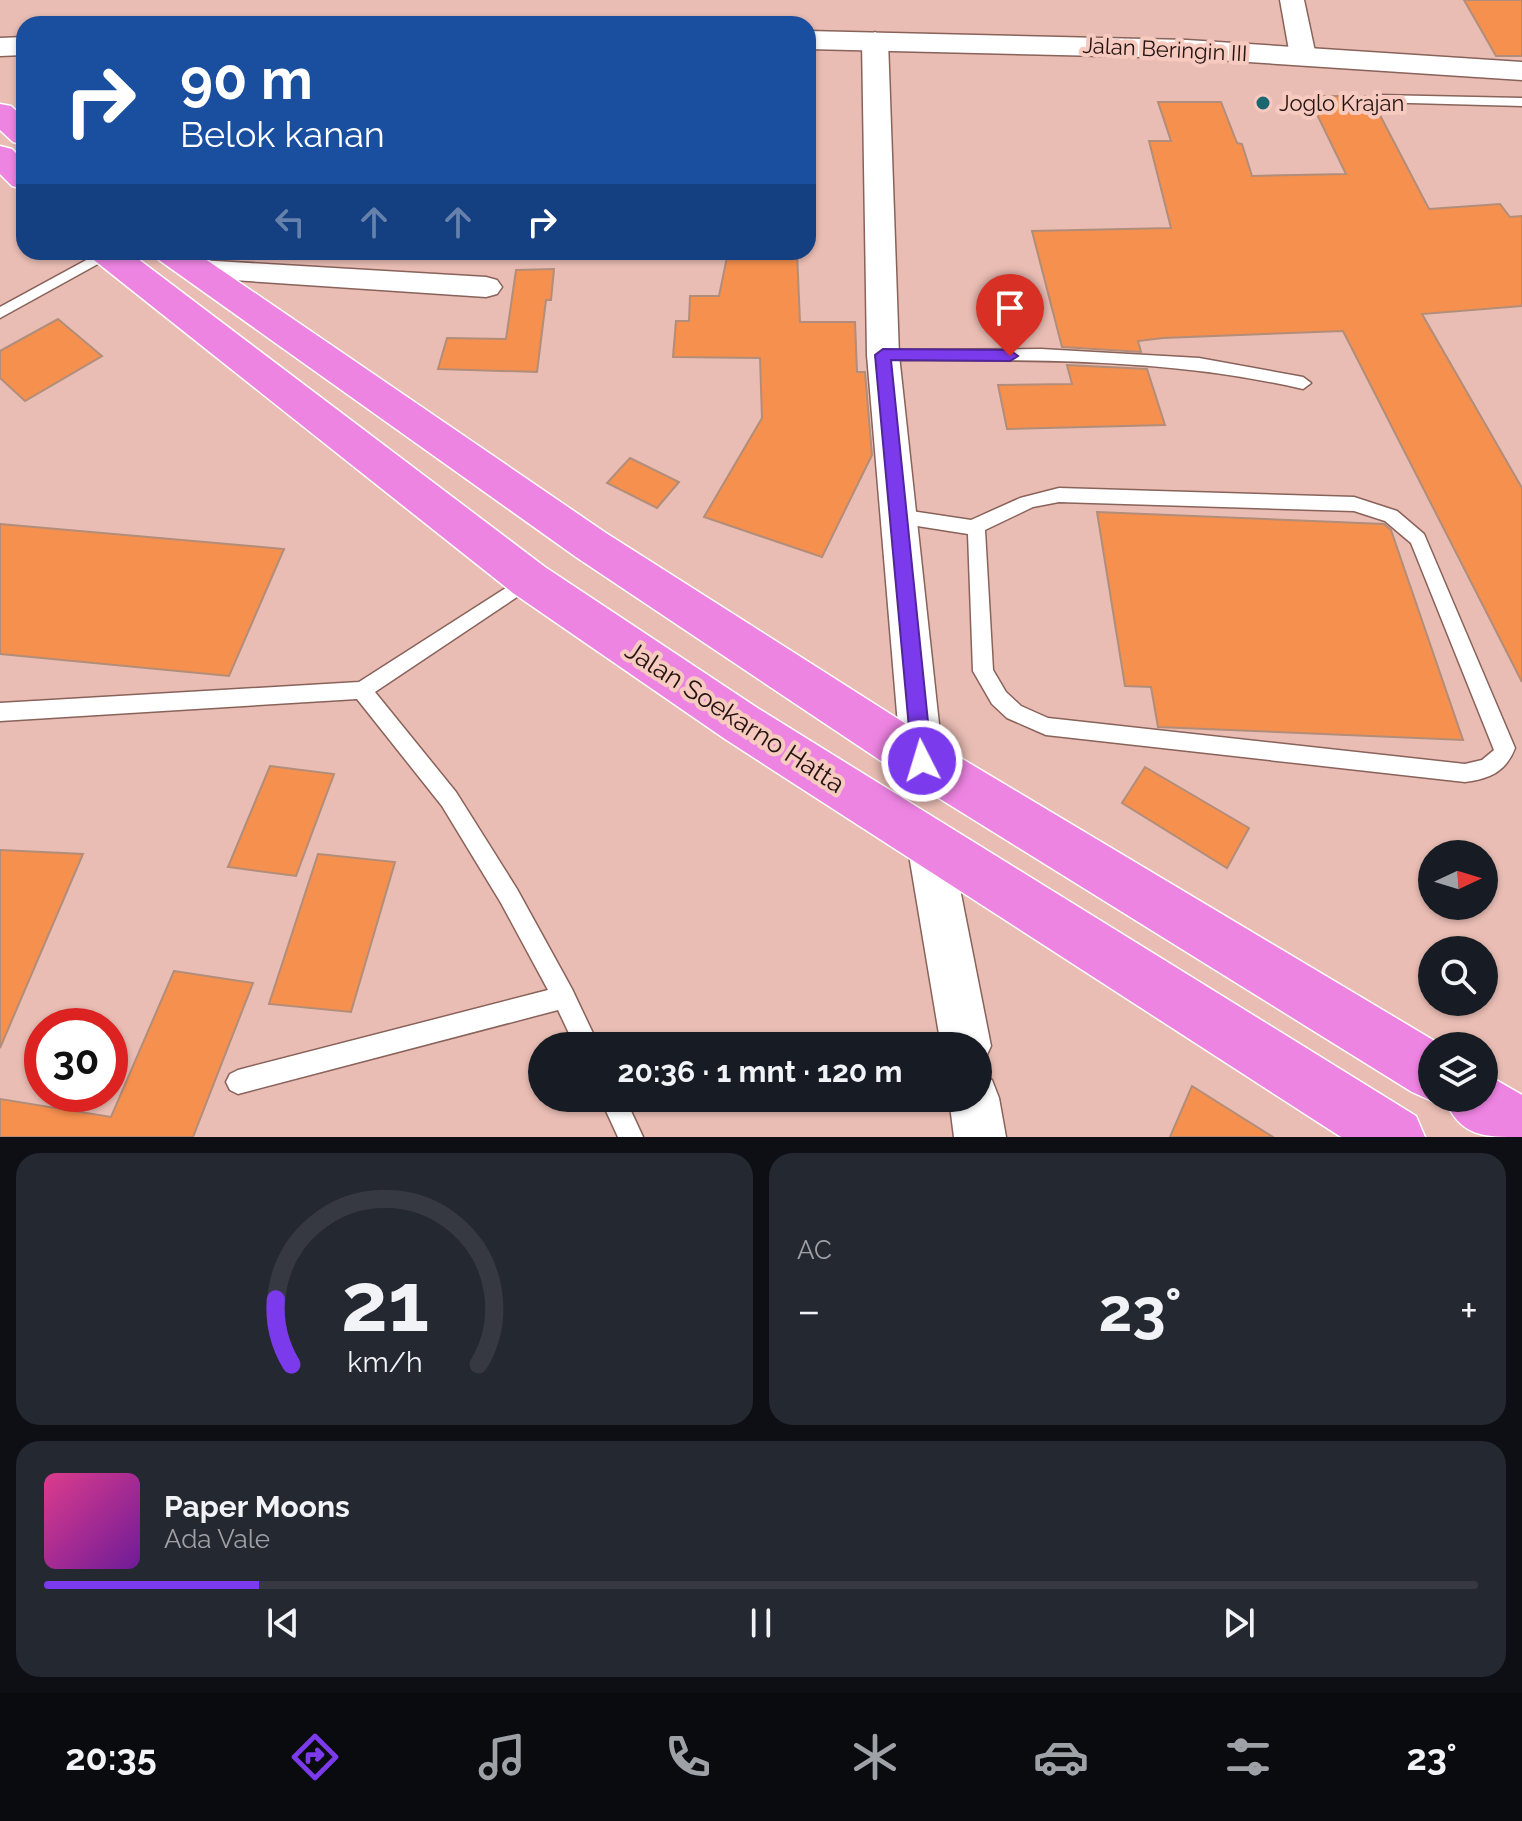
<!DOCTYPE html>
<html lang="id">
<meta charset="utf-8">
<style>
body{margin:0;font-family:Raleway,sans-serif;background:#242831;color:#f1f3f6;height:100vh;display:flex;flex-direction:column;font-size:30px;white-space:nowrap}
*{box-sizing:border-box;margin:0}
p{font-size:26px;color:#9ea1a6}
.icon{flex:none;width:44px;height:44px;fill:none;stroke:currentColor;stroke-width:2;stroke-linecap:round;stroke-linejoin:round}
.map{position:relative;height:1137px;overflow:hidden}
.drawer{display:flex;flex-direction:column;gap:16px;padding:16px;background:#0d0f14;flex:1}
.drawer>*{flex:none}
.banner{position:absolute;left:16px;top:16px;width:800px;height:244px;border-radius:24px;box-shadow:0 2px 6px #0004;background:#1a4fa0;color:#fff;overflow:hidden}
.needle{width:52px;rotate:86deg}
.controls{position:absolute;left:1418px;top:840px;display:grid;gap:16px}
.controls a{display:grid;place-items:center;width:80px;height:80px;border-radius:50%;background:#171b24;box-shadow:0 2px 6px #0004;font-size:40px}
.speed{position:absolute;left:24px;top:1008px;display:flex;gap:16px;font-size:40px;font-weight:700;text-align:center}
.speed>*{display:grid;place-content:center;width:104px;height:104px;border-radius:50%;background:#171b24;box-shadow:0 2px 6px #0004;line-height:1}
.speed .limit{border:12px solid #d22;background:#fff;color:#111}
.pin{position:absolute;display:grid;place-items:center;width:68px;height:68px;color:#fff;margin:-82px -34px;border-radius:50% 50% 50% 0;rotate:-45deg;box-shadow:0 0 8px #0007}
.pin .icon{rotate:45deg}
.me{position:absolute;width:88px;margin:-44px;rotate:355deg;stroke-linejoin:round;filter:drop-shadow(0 0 6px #0008)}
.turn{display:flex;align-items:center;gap:28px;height:168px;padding:0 32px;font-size:36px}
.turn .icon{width:104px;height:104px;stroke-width:2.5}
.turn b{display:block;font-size:56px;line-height:68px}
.lanes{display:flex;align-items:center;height:76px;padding:0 32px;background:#0003;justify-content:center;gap:40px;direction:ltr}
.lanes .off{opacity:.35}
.big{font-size:60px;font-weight:700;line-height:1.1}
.drawer .tile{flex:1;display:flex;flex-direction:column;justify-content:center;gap:12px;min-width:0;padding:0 28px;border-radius:24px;background:#242831}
.drawer .dial{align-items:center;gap:0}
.dial svg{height:208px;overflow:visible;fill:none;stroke:#363941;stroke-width:7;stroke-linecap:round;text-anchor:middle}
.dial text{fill:#f1f3f6;stroke:none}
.song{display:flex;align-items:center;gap:24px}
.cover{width:96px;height:96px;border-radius:12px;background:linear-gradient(135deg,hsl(330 70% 55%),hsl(280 70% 35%))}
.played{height:8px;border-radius:4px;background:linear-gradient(90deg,#7c3aed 15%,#363941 15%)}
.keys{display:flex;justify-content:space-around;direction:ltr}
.heat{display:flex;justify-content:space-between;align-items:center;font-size:44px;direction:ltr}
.drawer .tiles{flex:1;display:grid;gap:16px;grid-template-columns:1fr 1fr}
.tile:last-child{grid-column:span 2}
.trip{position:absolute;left:528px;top:1032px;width:464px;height:80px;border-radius:40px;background:#171b24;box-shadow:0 2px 6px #0004;font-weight:700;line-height:80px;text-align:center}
.menu{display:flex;height:128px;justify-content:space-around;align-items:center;background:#090b0e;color:#9ea1a6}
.menu .icon{width:56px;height:56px}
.menu .on{color:#7c3aed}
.menu b{font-size:36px;color:#f1f3f6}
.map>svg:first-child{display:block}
</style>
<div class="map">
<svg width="1522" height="1137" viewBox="0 0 1522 1137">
<rect width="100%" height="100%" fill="#e9bdb4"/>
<path fill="#f6904f" stroke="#b28d79" stroke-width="2" d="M1464 0H1522V56H1496Z
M1308 96H1370L1429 209 1500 204 1510 217 1522 216V306L1422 314 1522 488V682L1343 331 1163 338 1138 341 1141 352 1062 347 1032 231 1171 228 1149 141H1171L1158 102H1221L1237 143 1242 144 1252 176 1346 174Z
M728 252H797L800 322H855L857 372H865L872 455 822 557 704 517 762 418 760 358 673 357 676 321H689L690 296H719Z
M554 269 551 300H546L537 372 438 369 447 338 506 339 516 270Z
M58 319 102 356 25 401 0 378V351Z
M1067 365 1147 369 1165 425 1007 429 998 385 1072 384Z
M630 458 679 482 657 508 607 483Z
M1097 512 1384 524 1391 530 1463 740 1158 727 1151 687 1125 686Z
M0 524 284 549 229 676 0 654Z
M270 766 334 774 296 876 228 867Z
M1145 767 1249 828 1227 868 1122 803Z
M0 850 83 854 0 1048Z
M318 854 395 862 351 1012 269 1004Z
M174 971 253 983 193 1137H0V1099L111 1117Z
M1192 1086 1273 1137H1170Z"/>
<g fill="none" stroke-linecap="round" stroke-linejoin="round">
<defs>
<path id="lane" d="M1378 95 1522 98V106L1373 102 1372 99Z
M101 252 116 254 0 318V307Z
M1041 349 1199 358 1303 377 1311 383 1303 389C1164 357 1025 360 883 360L875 355 883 350Z
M1059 488 1354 497 1397 511 1424 534 1515 748C1506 772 1489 779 1465 782L1046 735 1007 718 992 704 973 671 968 534 898 523 889 516 898 509 971 520 1020 498ZM1059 502 1354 511 1385 521 1411 543 1494 750 1482 760 1465 764 1048 718 1021 706 1006 692 993 670 985 530 1033 507Z
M529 573 535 575 538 580 535 585 375 692 456 792 517 889 572 989 599 1046H575L558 1010 238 1094 230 1090 226 1082 230 1074 238 1070 548 990 501 903 442 806 357 699 0 721V703L359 682Z
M600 1098H625L643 1137H618Z"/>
<path id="street" d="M1280 0H1304L1316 56 1312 61 1303 64 1290 56Z
M875 32 888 40 899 355 943 761 937 774 922 780 907 774 901 761 867 355 862 40Z
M199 260 486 277 497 280 502 287 497 294 486 297 188 277 184 270 188 263Z
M929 822 945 828 951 843 991 1046 983 1063 978 1066V1046H941L907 843 913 828Z
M978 1074 992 1080 999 1098 1006 1137H954L949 1098H978Z"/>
<path id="secondary" d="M808 31 1187 40 1522 62V80L1187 58 808 49Z
M24 37V55L0 56V38Z"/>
<path id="highway" d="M0 104 11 106 24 118V145L13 142 0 130Z
M0 146 12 149 24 161V189L12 186 0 174Z
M88 252H129L545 567 759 709 1416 1116 1425 1137H1341L725 739 513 593 94 260Z
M153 252H195L606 533 939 745 1443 1046H1432V1098H1439L1432 1101 1412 1092 905 777 576 557 159 260Z
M1484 1073 1522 1095V1137C1483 1137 1460 1137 1444 1098H1484Z"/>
</defs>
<use href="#lane" stroke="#89625a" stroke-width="3"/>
<use href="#street" stroke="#89625a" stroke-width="3"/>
<use href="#secondary" stroke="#89625a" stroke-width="3"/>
<use href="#highway" stroke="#fff" stroke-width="3"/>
<use href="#lane" fill="#fff" fill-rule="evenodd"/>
<use href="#street" fill="#fff" fill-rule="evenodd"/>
<use href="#secondary" fill="#fff" fill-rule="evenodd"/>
<use href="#highway" fill="#ee84e2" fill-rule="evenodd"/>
</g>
<path fill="#7c3aed" stroke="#51269a" stroke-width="2" d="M883 349 1010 350 1018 356 1010 361 891 360 932 761 929 768 922 770 915 768 912 761 875 355Z"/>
<circle fill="#1c6672" stroke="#f7cac0" stroke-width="3" cx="1263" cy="103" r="8"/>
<g text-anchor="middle" stroke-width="8" stroke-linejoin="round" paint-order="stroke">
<g font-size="22" fill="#241411" stroke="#f7cac0">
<text transform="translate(1165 49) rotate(3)" y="8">Jalan Beringin III</text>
</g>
<g font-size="22" fill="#241411" stroke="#f7cac0" text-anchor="start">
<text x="1279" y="111">Joglo Krajan</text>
</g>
<g font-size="26" fill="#241411" stroke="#f7cac0">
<text transform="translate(735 717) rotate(33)" y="9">Jalan Soekarno Hatta</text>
</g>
</g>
</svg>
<div class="controls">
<a><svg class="needle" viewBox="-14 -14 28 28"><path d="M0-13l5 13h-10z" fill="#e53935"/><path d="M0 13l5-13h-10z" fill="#9ea1a6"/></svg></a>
<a><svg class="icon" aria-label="search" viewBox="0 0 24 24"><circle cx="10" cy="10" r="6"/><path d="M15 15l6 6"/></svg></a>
<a><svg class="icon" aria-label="layers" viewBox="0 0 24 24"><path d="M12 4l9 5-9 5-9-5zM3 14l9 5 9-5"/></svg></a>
</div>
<div class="speed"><div class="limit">30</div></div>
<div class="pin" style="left:1010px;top:356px;background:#d93025"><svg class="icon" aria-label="arrive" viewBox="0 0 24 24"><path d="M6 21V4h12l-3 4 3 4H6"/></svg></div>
<svg class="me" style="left:922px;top:761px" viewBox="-20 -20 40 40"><circle r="17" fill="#7c3aed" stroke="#fff" stroke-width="3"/><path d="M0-11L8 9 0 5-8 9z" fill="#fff"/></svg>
<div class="trip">20:36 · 1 mnt · 120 m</div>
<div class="banner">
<div class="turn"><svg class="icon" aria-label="right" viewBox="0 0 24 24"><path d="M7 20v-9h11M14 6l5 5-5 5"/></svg><div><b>90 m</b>Belok kanan</div></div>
<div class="lanes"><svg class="icon off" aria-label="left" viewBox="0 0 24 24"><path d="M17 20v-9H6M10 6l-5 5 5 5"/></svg><svg class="icon off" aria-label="ahead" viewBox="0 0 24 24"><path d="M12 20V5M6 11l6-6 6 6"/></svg><svg class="icon off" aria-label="ahead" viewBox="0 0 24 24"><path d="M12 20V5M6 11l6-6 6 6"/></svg><svg class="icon" aria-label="right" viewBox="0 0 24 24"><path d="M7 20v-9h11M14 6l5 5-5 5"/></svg></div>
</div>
</div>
<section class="drawer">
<div class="tiles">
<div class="tile dial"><svg viewBox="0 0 100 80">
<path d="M14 69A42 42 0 1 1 86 69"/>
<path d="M14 69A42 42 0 0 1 8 44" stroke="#7c3aed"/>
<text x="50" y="56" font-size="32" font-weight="700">21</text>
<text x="50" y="72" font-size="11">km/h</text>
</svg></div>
<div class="tile"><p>AC</p>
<div class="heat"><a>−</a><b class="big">23°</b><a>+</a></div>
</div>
<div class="tile">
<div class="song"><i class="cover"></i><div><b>Paper Moons</b><p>Ada Vale</p></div></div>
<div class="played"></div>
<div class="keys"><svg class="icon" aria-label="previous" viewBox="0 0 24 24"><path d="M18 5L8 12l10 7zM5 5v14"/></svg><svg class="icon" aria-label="pause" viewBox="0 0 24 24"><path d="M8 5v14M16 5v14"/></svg><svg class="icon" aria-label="next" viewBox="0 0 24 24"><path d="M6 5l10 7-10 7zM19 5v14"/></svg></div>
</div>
</div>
</section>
<nav class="menu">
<b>20:35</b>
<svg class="icon on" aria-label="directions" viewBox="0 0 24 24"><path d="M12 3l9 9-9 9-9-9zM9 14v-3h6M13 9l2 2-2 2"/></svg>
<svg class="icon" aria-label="music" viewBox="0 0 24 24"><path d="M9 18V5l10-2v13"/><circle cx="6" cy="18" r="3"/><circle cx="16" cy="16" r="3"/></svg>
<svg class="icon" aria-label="phone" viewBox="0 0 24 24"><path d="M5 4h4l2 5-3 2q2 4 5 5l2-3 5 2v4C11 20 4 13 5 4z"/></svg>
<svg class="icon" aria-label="climate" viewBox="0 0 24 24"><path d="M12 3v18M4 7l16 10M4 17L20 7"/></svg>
<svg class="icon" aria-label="car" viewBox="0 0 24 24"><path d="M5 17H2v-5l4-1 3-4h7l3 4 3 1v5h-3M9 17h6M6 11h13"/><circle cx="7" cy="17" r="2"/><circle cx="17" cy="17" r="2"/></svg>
<svg class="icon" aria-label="filters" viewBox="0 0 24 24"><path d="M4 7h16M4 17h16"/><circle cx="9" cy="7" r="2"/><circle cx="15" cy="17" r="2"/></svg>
<b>23°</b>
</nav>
